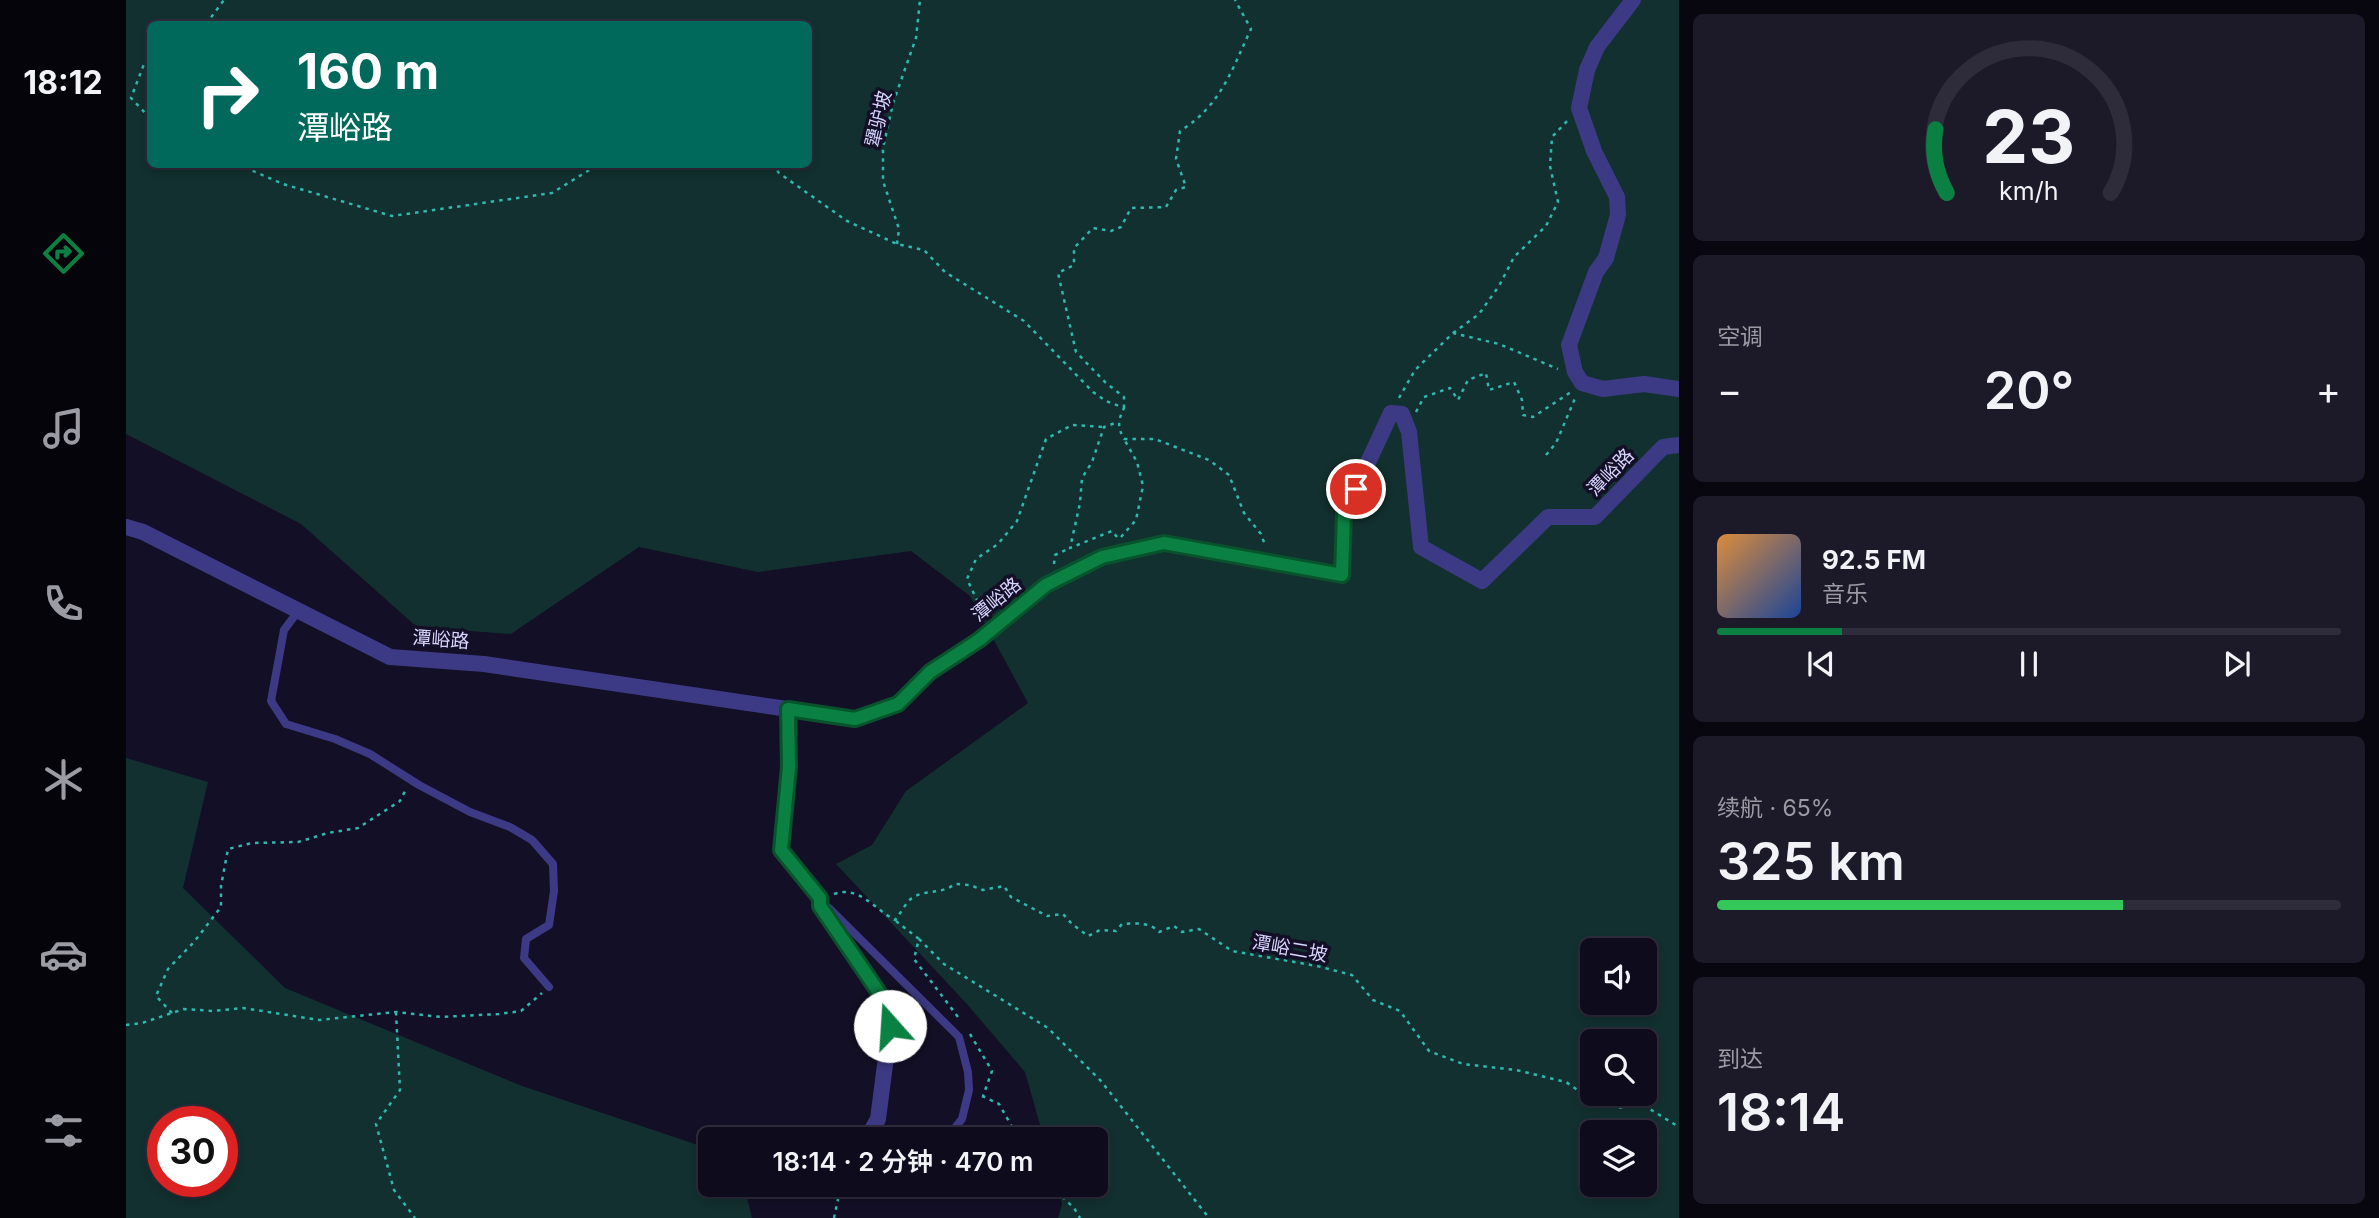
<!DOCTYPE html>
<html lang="zh">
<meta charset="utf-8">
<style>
body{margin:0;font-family:Inter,"Noto Sans SC",sans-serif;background:#1c1929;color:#f1f3f6;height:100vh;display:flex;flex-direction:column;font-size:26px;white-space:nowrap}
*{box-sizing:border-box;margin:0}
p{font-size:23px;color:#9b9ba3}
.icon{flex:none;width:38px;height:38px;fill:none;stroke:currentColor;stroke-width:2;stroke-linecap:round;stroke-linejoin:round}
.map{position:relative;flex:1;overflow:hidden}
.sheet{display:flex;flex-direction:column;gap:14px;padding:14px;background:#08060f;width:700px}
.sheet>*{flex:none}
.top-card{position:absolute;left:21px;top:21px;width:665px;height:147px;border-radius:10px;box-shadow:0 4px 10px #0003,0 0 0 2px #2e2b3b;background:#00695c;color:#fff;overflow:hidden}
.tools{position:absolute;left:1454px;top:938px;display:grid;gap:14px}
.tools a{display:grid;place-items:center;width:77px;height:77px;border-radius:10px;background:#0e0b1c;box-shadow:0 4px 10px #0003,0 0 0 2px #2e2b3b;font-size:35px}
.speed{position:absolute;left:21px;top:1106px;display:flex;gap:14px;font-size:35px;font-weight:700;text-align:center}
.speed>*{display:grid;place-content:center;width:91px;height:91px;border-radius:50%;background:#0e0b1c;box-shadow:0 4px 10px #0003,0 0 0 2px #2e2b3b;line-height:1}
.speed .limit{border:10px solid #d22;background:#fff;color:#111}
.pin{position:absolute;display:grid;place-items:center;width:60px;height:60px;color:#fff;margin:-30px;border:4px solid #fff;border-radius:50%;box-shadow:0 2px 7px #0007}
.me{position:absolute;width:77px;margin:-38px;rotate:341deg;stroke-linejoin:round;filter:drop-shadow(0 0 5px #0008)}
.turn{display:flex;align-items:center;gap:24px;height:147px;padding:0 35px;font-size:32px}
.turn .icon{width:91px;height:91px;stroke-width:2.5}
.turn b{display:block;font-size:49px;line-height:60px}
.big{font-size:52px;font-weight:600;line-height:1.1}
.sheet .tile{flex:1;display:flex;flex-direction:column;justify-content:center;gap:10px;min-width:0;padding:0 24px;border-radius:10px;background:#1c1929}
.sheet .dial{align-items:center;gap:0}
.dial svg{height:182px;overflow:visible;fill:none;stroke:#2e2b3b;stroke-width:7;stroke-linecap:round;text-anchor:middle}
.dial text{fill:#f1f3f6;stroke:none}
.song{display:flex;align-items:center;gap:21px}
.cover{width:84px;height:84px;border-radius:10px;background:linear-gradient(135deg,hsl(30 70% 55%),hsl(220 70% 35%))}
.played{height:7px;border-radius:4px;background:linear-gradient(90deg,#0b8043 20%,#2e2b3b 20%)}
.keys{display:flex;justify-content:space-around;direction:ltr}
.heat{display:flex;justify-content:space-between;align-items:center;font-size:38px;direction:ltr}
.charge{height:10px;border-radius:5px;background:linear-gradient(90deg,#34c759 65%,#2e2b3b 0)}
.trip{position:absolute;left:572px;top:1127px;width:410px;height:70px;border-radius:10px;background:#0e0b1c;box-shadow:0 4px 10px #0003,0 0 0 2px #2e2b3b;font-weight:600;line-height:70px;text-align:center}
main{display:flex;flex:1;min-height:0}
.tabs{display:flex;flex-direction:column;width:126px;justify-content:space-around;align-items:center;background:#06040b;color:#9b9ba3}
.tabs .icon{width:49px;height:49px}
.tabs .current{color:#0b8043}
.tabs b{font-size:32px;color:#f1f3f6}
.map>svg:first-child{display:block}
</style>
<main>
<nav class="tabs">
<b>18:12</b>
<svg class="icon current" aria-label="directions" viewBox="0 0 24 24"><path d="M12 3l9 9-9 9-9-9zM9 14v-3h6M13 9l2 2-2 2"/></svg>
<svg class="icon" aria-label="music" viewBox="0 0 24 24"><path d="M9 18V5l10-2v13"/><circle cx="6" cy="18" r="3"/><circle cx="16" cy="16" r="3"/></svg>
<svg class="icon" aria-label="phone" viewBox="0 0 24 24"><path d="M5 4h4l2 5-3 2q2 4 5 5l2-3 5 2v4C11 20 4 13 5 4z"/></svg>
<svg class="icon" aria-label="climate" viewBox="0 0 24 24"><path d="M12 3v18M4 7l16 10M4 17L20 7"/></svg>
<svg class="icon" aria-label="car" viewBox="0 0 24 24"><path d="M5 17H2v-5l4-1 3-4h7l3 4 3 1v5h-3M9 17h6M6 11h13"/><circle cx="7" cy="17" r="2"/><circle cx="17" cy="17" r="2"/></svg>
<svg class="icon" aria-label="filters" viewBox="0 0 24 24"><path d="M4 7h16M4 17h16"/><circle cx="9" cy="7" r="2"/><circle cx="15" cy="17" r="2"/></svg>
</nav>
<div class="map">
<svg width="1553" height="1218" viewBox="0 0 1553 1218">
<rect width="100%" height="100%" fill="#130f26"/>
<path fill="#12302f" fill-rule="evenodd" d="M0 0H1553V1218H932L936 1204 931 1185H970V1139H918L899 1072 840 1003 710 864 746 845 780 791 902 703 844 596 785 551 632 572 513 547 385 634 291 627 175 524 0 434ZM24 24H682V164H24ZM1466 950H1519V1003H1466ZM1466 1041H1519V1094H1466ZM1466 1132H1519V1185H1466Z
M0 758 82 782 57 888 159 988 396 1086 584 1149V1185H618L626 1218H0ZM37 1122H96V1181H37Z"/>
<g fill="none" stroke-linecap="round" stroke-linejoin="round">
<path stroke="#2fb8b0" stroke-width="2.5" stroke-dasharray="3.5 5" stroke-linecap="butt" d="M80 24 98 0
M24 60 18 64 5 98 24 118
M111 164 157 184 266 216 426 193 473 164
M646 164 653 173 721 221 771 244 798 250 819 272 898 321 967 392 980 401 998 408C992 421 991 426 998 439H1029L1083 460 1103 475 1118 513 1135 534 1139 545
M771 244 773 229 757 181V148L767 103 790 38 794 0
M1327 333 1353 314 1373 286 1388 257 1420 226 1432 202 1424 166 1426 137 1442 120
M1273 398 1289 370 1327 333 1373 344 1432 369
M998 408V397L980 383 950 352 932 273 948 265V248L967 228 985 231 995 227 1005 208 1040 207 1050 190 1060 187 1050 159 1054 131C1095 106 1106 69 1125 29L1109 0
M1290 412 1298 397 1324 388 1332 400 1342 380 1360 373 1363 390 1388 382 1396 400 1397 415 1407 417 1445 392
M1420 455 1430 443 1450 396
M991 537 986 531 944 548 954 503 956 478 966 462 978 427 992 422
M995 537 1010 520 1017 486 1011 462 998 439
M928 564 929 555 944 548
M859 617 841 579 850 559 872 544 891 521 920 439 946 425 978 427
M708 894C733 885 748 909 769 920 775 913 780 902 786 898 800 889 814 895 829 884L844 885 857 890 878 886 885 897 921 916 937 914 946 924 962 936 974 930 990 931 996 924C1009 923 1024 922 1033 932L1048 926 1056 932 1073 929 1106 951 1191 966 1226 975 1247 1000 1274 1011 1303 1051 1337 1064 1390 1070 1440 1082 1469 1102 1492 1108 1514 1103 1553 1127
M770 921 793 939 788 959 832 1017
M793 939 818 964 922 1028 975 1081 1083 1218
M270 1012 274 1090 250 1124 268 1190 289 1218
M46 1013 30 996 42 969 68 942 95 907V886L102 849 126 843 172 842 202 833 232 828 274 801 280 789
M0 1025 16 1023 58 1009 87 1011 117 1008 193 1020 270 1012 315 1017 373 1014 395 1011 416 993
M844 1034 866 1071 857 1096
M856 1096 873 1104 893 1139
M924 1185 948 1208 954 1218
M708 1218 715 1185"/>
<path stroke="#3d3a85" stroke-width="8" d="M173 610 158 630 145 701 160 724 209 739 244 754 293 785 344 812 384 827 406 840 427 864 428 891 423 925 400 939 398 958 423 987
M662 709 663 767 655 850 695 898
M703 908 833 1037 842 1072 843 1090 836 1119 820 1139
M743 1135H780L803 1139"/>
<path stroke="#3d3a85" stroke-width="16" d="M1507 0 1471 47 1461 70 1453 108 1468 151 1491 197 1492 215 1480 258 1470 272 1443 345 1449 372 1456 383 1477 389 1518 384 1553 389
M0 527 17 532 264 657 358 664 729 719 772 704 804 672 853 640 920 585 976 557 1038 543 1216 575 1218 514 1265 413 1276 414 1283 432 1295 547 1356 581 1422 517H1469L1537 447 1553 445
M694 898V906L758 1000 764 1026 752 1119 743 1135"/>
</g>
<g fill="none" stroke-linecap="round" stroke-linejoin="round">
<defs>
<path id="route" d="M764 1026 758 1000 694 906V898L655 850 663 767 662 709 729 719 772 704 804 672 853 640 920 585 976 557 1038 543 1216 575 1218 514 1230 489"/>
</defs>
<use href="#route" stroke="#07532c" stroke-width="18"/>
<use href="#route" stroke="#0b8043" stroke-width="12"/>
</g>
<g text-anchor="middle" stroke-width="7" stroke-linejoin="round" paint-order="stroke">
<g font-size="19" fill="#d9d4ff" stroke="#130f26">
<text transform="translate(752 119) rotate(-77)" y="7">犟驴坡</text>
<text transform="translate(1484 472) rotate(-46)" y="7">潭峪路</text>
<text transform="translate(870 599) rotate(-39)" y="7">潭峪路</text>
<text transform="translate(315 639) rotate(4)" y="7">潭峪路</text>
<text transform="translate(1164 948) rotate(10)" y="7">潭峪二坡</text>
</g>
</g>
</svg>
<div class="tools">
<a><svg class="icon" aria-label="sound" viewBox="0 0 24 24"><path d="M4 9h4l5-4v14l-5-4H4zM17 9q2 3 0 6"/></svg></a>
<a><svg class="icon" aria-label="search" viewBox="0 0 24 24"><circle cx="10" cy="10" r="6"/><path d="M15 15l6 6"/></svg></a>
<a><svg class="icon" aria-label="layers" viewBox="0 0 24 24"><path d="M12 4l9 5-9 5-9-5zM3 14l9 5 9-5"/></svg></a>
</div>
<div class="speed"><div class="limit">30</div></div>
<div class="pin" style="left:1230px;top:489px;background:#d93025"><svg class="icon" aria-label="arrive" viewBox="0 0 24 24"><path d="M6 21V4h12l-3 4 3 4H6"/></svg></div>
<svg class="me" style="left:764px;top:1026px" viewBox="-20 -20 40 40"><circle r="19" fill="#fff"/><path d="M0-13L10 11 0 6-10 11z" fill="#0b8043"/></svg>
<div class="trip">18:14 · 2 分钟 · 470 m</div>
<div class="top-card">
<div class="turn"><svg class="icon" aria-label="right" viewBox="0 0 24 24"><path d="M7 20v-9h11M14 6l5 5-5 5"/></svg><div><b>160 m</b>潭峪路</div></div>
</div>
</div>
<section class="sheet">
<div class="tile dial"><svg viewBox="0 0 100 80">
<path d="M14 69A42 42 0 1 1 86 69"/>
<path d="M14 69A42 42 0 0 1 9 41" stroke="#0b8043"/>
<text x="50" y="56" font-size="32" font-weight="700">23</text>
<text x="50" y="72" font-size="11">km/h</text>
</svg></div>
<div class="tile"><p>空调</p>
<div class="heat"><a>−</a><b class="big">20°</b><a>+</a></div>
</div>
<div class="tile">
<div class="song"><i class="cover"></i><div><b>92.5 FM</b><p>音乐</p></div></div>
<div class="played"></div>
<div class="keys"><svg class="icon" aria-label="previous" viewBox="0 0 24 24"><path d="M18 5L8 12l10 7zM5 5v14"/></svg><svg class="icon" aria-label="pause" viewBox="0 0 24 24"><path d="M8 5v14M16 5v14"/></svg><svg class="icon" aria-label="next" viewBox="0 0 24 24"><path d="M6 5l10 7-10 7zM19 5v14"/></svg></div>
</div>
<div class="tile"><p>续航 · 65%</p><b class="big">325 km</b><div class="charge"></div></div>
<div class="tile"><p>到达</p><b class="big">18:14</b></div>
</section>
</main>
